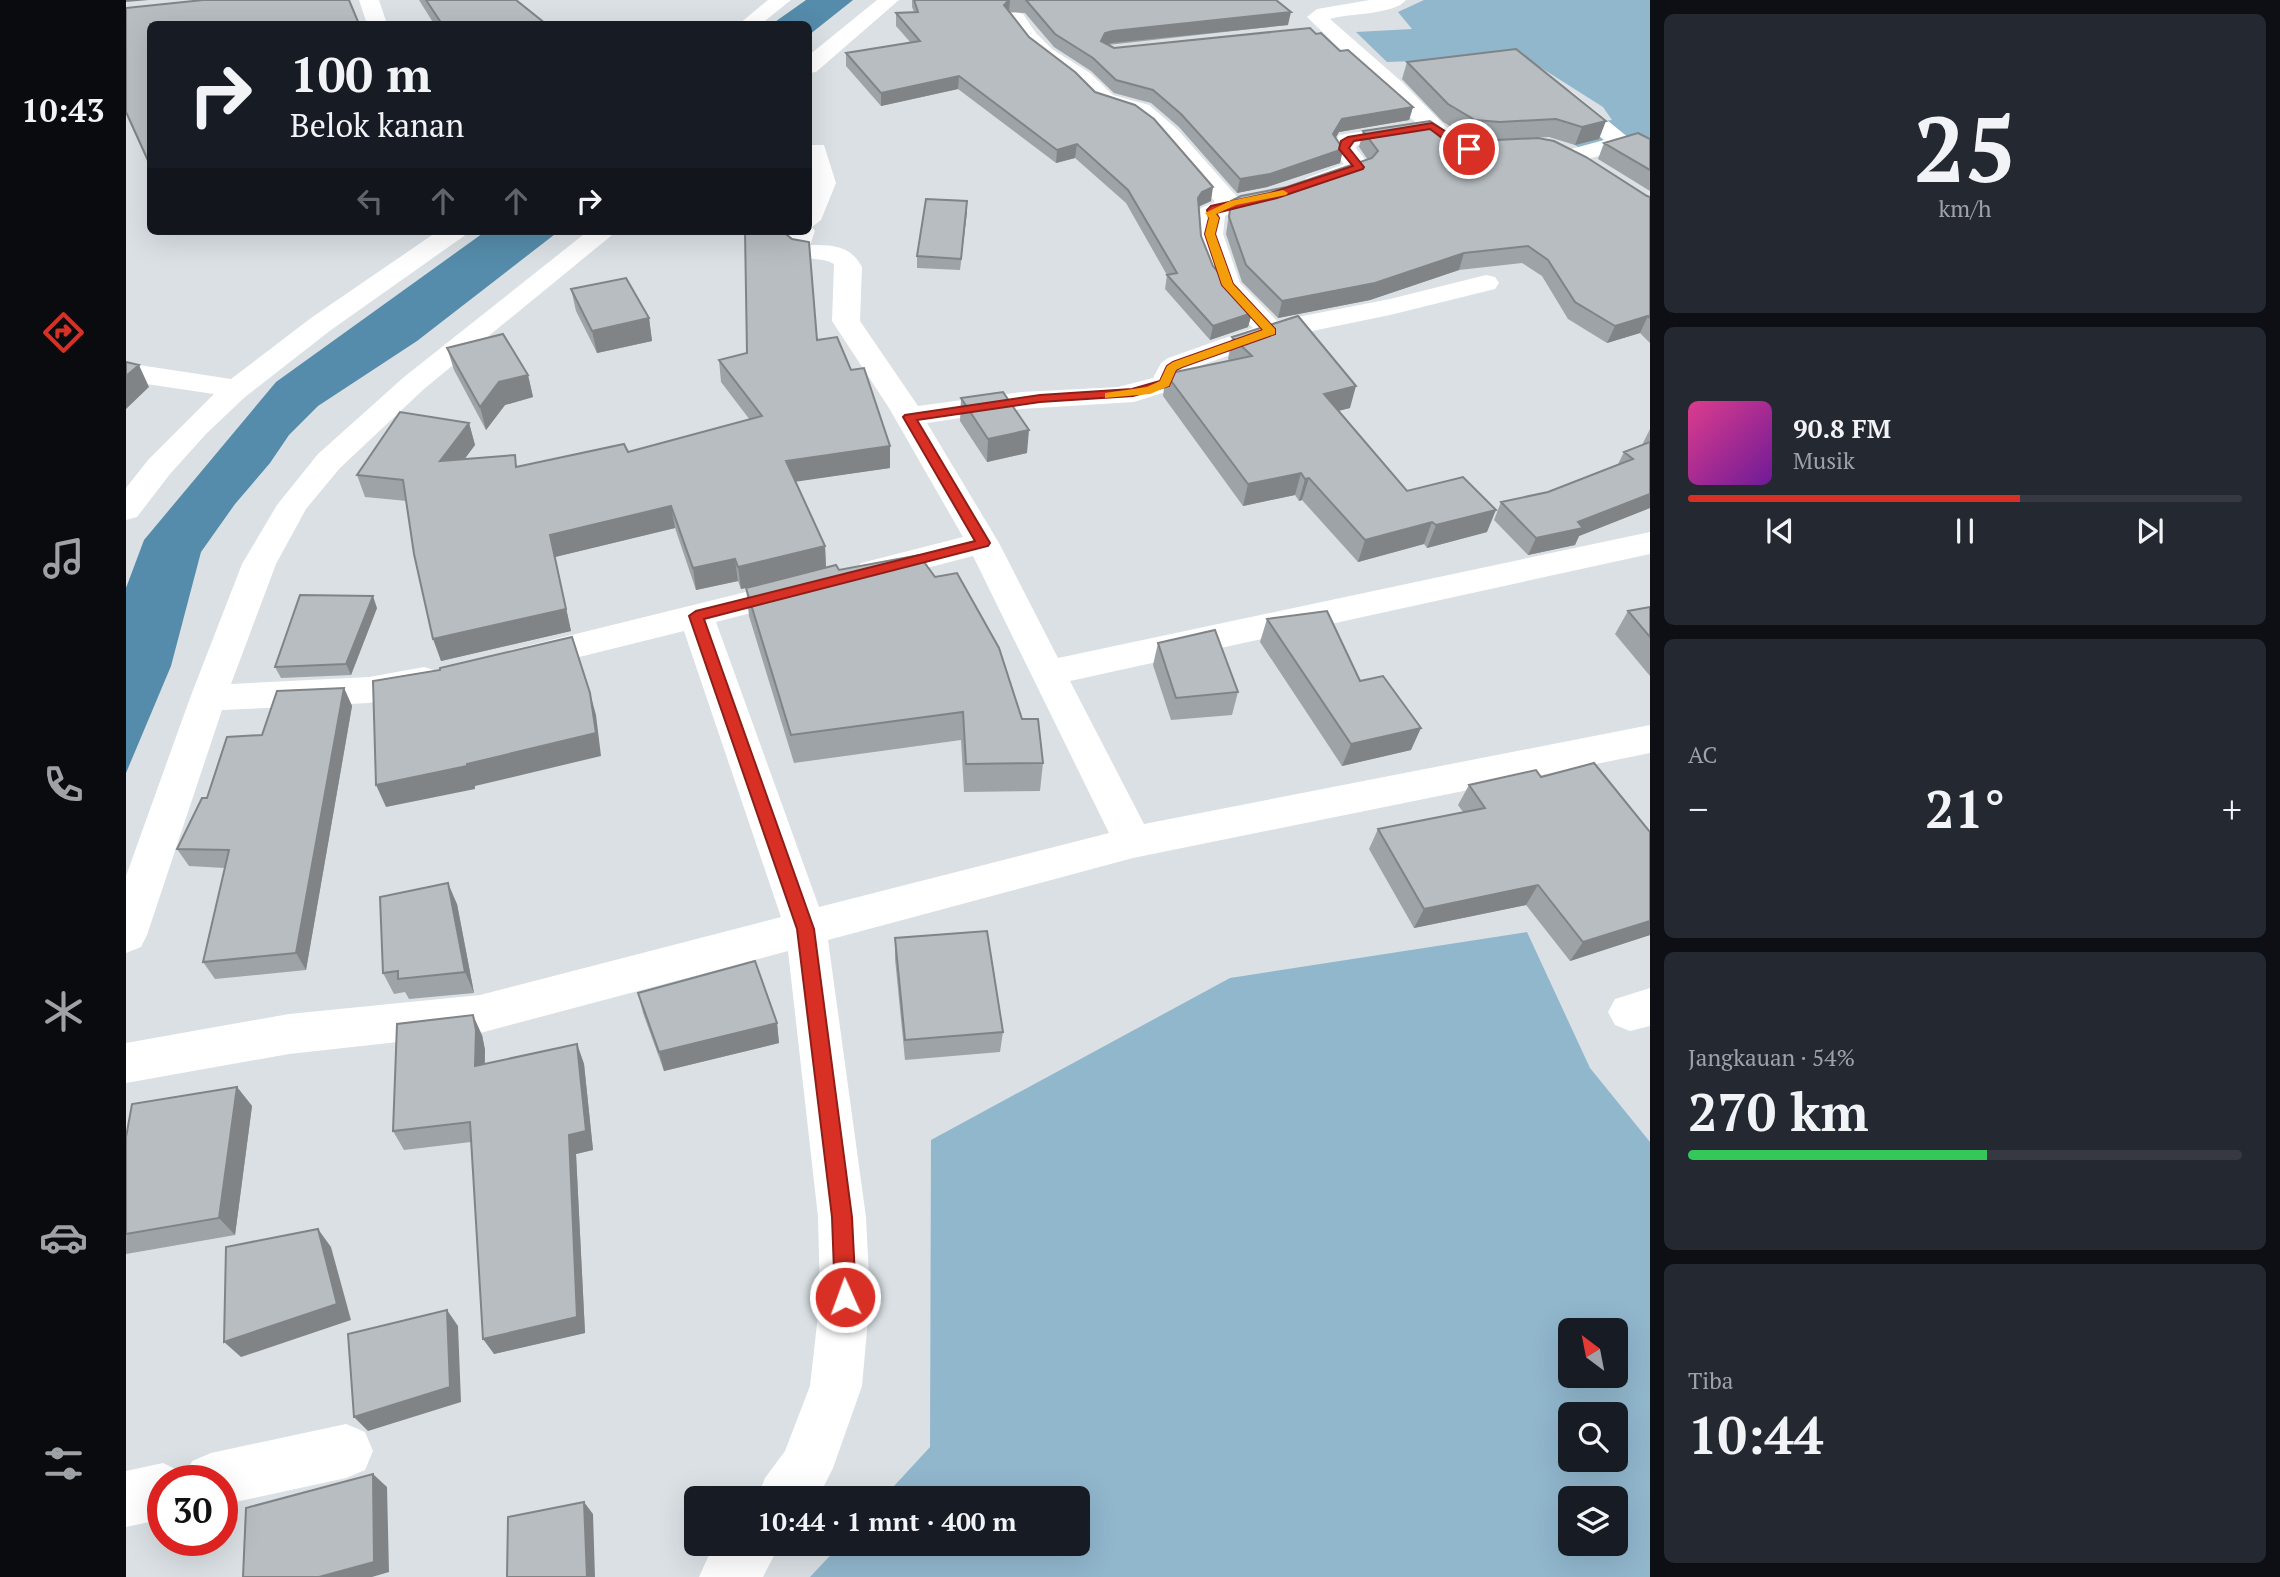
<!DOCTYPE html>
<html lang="id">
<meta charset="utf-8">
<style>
body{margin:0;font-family:"PT Serif",serif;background:#242831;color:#f1f3f6;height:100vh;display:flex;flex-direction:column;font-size:26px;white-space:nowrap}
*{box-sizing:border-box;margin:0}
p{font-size:23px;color:#9ea1a6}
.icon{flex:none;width:38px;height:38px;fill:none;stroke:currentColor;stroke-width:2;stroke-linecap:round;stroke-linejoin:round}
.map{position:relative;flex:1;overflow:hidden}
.drawer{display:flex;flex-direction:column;gap:14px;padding:14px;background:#0d0f14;width:630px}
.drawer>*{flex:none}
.top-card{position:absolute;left:21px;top:21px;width:665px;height:214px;border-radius:10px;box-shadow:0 7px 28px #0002;background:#171b24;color:#f1f3f6;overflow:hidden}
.needle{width:46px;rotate:328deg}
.tools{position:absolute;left:1432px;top:1318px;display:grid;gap:14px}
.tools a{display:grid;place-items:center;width:70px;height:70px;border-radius:10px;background:#171b24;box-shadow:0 7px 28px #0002;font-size:35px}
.speed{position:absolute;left:21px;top:1465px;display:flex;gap:14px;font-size:35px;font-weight:700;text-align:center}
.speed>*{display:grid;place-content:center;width:91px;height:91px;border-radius:50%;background:#171b24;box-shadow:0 7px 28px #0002;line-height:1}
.speed .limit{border:10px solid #d22;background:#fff;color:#111}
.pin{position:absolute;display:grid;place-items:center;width:60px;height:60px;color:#fff;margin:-30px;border:4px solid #fff;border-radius:50%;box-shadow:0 2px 7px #0007}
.me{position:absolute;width:77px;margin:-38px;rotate:358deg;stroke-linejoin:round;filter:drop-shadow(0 0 5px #0008)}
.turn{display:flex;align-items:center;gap:24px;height:147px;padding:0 28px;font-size:32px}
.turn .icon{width:91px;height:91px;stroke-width:2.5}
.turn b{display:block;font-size:49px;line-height:60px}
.lanes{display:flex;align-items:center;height:66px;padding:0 28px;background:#0003;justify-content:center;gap:35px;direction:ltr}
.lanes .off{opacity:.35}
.big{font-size:52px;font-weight:800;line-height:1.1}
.drawer .widget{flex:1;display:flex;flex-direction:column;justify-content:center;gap:10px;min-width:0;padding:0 24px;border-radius:10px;background:#242831}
.drawer .dial{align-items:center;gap:0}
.dial b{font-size:91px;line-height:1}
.song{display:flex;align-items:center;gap:21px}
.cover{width:84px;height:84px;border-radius:10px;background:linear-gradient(135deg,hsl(330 70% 55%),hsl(280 70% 35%))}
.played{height:7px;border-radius:4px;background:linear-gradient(90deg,#d93025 60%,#363941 60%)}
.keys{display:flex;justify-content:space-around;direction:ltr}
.heat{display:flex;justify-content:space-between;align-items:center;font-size:38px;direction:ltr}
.charge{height:10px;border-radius:5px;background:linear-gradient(90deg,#34c759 54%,#363941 0)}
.trip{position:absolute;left:558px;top:1486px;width:406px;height:70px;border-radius:10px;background:#171b24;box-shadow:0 7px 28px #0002;font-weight:800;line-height:70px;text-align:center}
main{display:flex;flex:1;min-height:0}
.tab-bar{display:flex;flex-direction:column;width:126px;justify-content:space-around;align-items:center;background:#090b0e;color:#9ea1a6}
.tab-bar .icon{width:49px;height:49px}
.tab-bar .selected{color:#d93025}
.tab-bar b{font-size:32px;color:#f1f3f6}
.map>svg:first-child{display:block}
</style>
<main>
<nav class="tab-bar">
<b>10:43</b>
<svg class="icon selected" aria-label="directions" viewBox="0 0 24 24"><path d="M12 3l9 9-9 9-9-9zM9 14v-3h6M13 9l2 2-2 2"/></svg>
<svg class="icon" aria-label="music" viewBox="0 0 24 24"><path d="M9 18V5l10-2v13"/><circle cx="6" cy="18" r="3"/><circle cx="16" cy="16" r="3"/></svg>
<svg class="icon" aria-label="phone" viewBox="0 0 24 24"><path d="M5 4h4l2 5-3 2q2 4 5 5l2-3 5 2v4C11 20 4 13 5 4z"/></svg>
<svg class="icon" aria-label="climate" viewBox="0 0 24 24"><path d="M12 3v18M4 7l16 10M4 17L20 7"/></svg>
<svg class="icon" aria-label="car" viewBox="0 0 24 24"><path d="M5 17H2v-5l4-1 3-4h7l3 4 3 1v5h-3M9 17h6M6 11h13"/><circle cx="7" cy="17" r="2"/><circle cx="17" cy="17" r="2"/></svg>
<svg class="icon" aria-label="filters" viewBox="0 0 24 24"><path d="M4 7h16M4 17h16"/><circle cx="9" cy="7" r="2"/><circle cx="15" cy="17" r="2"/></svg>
</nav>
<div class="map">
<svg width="1524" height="1577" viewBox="0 0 1524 1577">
<rect width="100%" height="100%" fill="#dae0e4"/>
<path fill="#91b7cd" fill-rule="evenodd" d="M1298 0H1524V149L1464 155 1422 127 1486 120 1477 107 1398 57 1261 62 1230 32 1286 29 1272 12Z
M1401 932 1464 1068 1524 1142V1577H684L715 1544H952V1498H757L804 1447 805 1140 1104 978ZM1444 1330H1489V1376H1444ZM1444 1414H1489V1460H1444ZM1444 1498H1489V1544H1444Z"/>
<path fill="#558cab" d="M680 0H727L683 35 682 24H646Z
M360 231H433L291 341 192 406 163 435 144 463 109 504 75 552 45 666 0 773V588L18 540 150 382Z"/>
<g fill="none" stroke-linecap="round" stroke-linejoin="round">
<path fill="#fff" fill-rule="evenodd" d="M233 0H253L261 24H241Z
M642 0H665L635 24H613Z
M751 0H773L690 72 682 73V56Z
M1244 0H1280C1268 15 1223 13 1204 19L1276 82 1319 126 1351 144 1355 149 1351 154C1331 159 1311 143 1297 130L1286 136 1231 145 1230 148 1245 167 1241 172C1223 179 1200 193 1180 188L1177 183 1180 178 1218 164 1206 149 1213 135 1290 123 1181 17 1191 9Z
M890 12 897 14 910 33 926 49 964 73 987 95 1023 105 1051 129 1113 199 1116 204 1113 209 1099 216 1097 234 1114 283 1151 321 1264 299 1360 275 1369 277 1373 283 1369 289 1264 315 1152 338 1062 370 1049 389 1008 402 895 409 801 423 873 543 932 658 1524 532V554L944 681 1018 824 1524 725V753L1007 858 702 940 740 1217 744 1297 736 1386 707 1468 692 1498H631L639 1478 659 1451 684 1386 694 1297 692 1217 662 951 354 1033 163 1054 0 1083V1043L163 1014 354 995 655 917 558 631 397 671 384 668 379 659 384 650 397 647 672 579 684 582 689 590 684 598 590 622 693 907 983 833 847 556 747 582 735 579 730 571 735 563 837 537 763 408 706 321 708 264C697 257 677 260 663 255L658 245 663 231H682V191L686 183 682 145H698L710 183 695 220 686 227 689 231 684 245C707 245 724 245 736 267L734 321 792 406 895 392 992 387 1027 378 1035 363 1042 358 1127 328C1100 299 1064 261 1075 218L1072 213 1075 208 1089 202C1072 182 1030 126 1008 116 997 111 984 112 972 105 964 100 957 90 949 83 918 57 903 55 880 18L883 14Z
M1437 89 1445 91 1503 138 1507 143 1503 148 1446 163 1438 161 1434 156 1438 151 1478 140 1429 101 1426 96 1429 91Z
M312 231H342L338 236 205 330 119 397 80 434 44 474 11 517 0 520V488L22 460 88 394 0 381V363L105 379 185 318Z
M462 231H491L298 389 214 468 180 509 150 564 105 684 243 677 298 667 311 671 316 680 311 689 243 703 96 710 21 935 15 947 0 953V876L64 698 116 564 151 505 192 454 278 377Z
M1524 988V1026L1504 1031 1489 1025 1482 1012 1489 999Z
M220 1424 239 1432 247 1451 239 1470 220 1478 96 1505V1480H37V1519L0 1527V1471L37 1463 56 1472 59 1477 66 1461 85 1453Z
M592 1544H654L637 1577H573L582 1557Z"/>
</g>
<path fill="#9da3a6" d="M293 0H390L420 24H308Z
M786 0H1150L1162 25 982 45 988 48 1214 51 1287 107 1283 120 1213 132 1209 138 1217 149 1214 163 1141 187 1111 193 1053 127 1025 103 988 93 965 71 928 47 899 13 883 12 903 37 1085 201 1074 206 1073 207 1075 236 1087 266 1126 313 1122 327 1084 340 1039 289 1041 275 1000 203 949 158 930 163 832 89 755 106 720 66V53L785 43 770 26V13L788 12 786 7Z
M1390 49 1473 139 1449 145 1423 137 1368 140 1343 137 1317 122 1276 79 1281 62Z
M1237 131 1320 132 1524 197V343L1514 333 1481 343 1442 319 1416 276 1396 263 1333 270 1244 300 1152 318 1116 282 1100 234 1105 201 1161 187 1242 160 1233 147Z
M1524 139V191L1472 159 1478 143Z
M841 201 834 270 791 268V256Z
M660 234 691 340 764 468 669 481 699 546 700 567 713 570 896 719 917 763 914 791 838 792 835 740 668 763 623 616 620 588 615 589 612 581 570 590 549 528 429 557 445 631 315 661 281 501 239 497 231 475 343 423 349 445 338 459 392 467 502 452 624 420 595 382 593 360 621 353Z
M445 289 523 318 526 341 471 353 450 311Z
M1106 337 1224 408 1212 411 1281 491 1361 532 1301 548 1298 544 1232 562 1176 500 1173 501 1169 495 1117 506 1037 396 1040 374 1104 361 1102 359Z
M321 348 402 375 407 397 379 405 360 430 328 370Z
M835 398 901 453 861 462 834 421Z
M1524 429V508L1453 536 1449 545 1402 555 1368 520 1375 502 1422 492 1492 464 1498 452 1516 445Z
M1524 607V676L1489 634 1502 611Z
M251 608 225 675 155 678 149 667Z
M1141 619 1234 681 1285 750 1216 766 1134 642Z
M1032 643 1112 692 1106 715 1045 720 1027 665Z
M218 688 226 706 180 970 89 979 77 962 99 868 63 866 51 849 81 798 136 735Z
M1415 777 1524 832V935L1444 961 1400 905 1288 928 1243 849 1252 829 1337 812 1332 805 1343 785Z
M331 904 348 993 283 999 279 992 268 994 257 973Z
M769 938 877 1032 874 1052 779 1060 769 959Z
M512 993 651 1023 653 1043 538 1071 517 1013Z
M356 1035 359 1050V1064L451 1044 458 1064 467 1150 450 1154 459 1333 368 1354 345 1142 278 1150 267 1131Z
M111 1087 126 1106 109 1235 0 1254V1137Z"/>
<path fill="#808487" d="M0 0H23L0 2Z
M883 0H884L883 11 878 5Z
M1165 12 1162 25 986 43 977 46 975 41 979 33 987 31Z
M833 76 832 89 755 106V93Z
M1287 107 1283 120 1213 132 1204 148 1207 134 1216 119Z
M1480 121 1473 139 1449 145 1456 127Z
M951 144 949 158 930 163 931 150Z
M1217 149 1214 163 1141 187 1111 193 1114 179Z
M1087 187 1085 201 1074 206 1070 212 1072 198 1076 192Z
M841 201V212L834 270 835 259Z
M1338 253 1333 270 1244 300 1152 318 1156 301Z
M1126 313 1122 327 1084 340 1087 326Z
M1522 316 1514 333 1481 343 1489 326Z
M523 318 526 341 471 353 466 331Z
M13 365 23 387 0 409V376Z
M402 375 407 397 379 405 360 430 354 407 373 382Z
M1230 386 1224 408 1192 416 1198 394Z
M343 423 349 445 321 483 314 461Z
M903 430 901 453 861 462 862 439Z
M764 446V468L661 483 660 461Z
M1175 473 1169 495 1117 506 1122 484Z
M1183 478 1176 500 1173 501 1179 479Z
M1524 494V508L1453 536 1449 545 1402 555 1410 538Z
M545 506 549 528 429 557 445 631 315 661 307 639 424 535Z
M1370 510 1361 532 1301 548 1310 525Z
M1306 522 1298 544 1232 562 1239 540Z
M699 546 700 568 615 589 612 567Z
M609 559 612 581 570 590 567 568Z
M247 596 251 608 225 675 220 664Z
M218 688 226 706 180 970 170 953Z
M464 693 470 715 475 756 349 786V789L260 807 250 785 341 764Z
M1295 728 1285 750 1216 766 1225 744Z
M322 883 331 904 348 993 339 972Z
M1412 885 1400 905 1288 928 1298 909Z
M1524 921V935L1444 961 1457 942Z
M347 1015 356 1035 359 1050 358 1085 349 1066Z
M651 1023 653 1043 538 1071 533 1052Z
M451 1044 458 1064 467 1150 450 1154 459 1333 368 1354 357 1339 443 1135Z
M111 1087 126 1106 109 1235 93 1218Z
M192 1229 205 1247 225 1320 115 1357 98 1342Z
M321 1310 332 1326 335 1402 242 1431 228 1417Z
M247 1474 261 1487 263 1572 246 1577H193Z
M458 1502 467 1514 469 1577H461Z"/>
<path fill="#b7bdc1" stroke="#808487" stroke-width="2" d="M77 0H223L233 24H24V165L0 112V8Z
M300 0H390L420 24H316Z
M788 0H883L878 5 903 37 949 72 969 92 1009 105 1028 119 1087 187 1076 192 1072 198 1075 236 1087 266 1126 313 1087 326 1041 275 1051 273 1002 190 951 144 931 150 833 76 755 93 720 53 794 41 770 13 792 12Z
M899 0H1150L1165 12 987 31 979 33 975 41 988 48 1184 28 1190 34 1195 33 1214 51 1222 50 1287 107 1216 119 1207 134 1217 149 1144 174 1114 179 1055 114 1027 90 990 80 967 58 929 34 900 0Z
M1390 49 1480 121 1456 127 1430 119 1374 122 1349 120 1322 104 1281 62Z
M1304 121 1320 132 1351 141 1412 138 1428 141 1460 157 1521 196 1524 197V318L1522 316 1489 326 1449 302 1422 260 1402 246 1338 253 1249 283 1156 301 1120 265 1103 217 1105 201 1115 196 1161 187 1246 158 1252 151 1237 131Z
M1512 133 1524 139V170L1478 143Z
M800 199 841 201 835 259 791 256Z
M619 231H656L666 239 683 242 691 340 711 337 725 370 738 368 764 446 660 461 699 546 612 567 609 559 567 568 545 506 424 535 440 609 307 639 288 554 277 480 231 475 274 412 343 423 314 461 389 455 390 467 498 444 502 452 636 416 593 360 621 353Z
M500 278 523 318 466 331 445 289Z
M1172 316 1230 386 1198 394 1281 491 1337 477 1370 510 1310 525 1306 522 1239 540 1183 478 1179 479 1175 473 1122 484 1040 374 1126 356 1106 337Z
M377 334 402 375 373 382 354 407 321 348Z
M0 362 13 365 0 376Z
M877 392 903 430 862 439 835 398Z
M1524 442V494L1452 522 1457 528 1410 538 1375 502 1422 492 1507 459 1498 452Z
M793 555 809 577 831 573 873 648 896 719H912L917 763 840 764 837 712 665 735 620 588 710 565 713 570Z
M174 595 247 596 220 664 149 667Z
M1524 607V637L1502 611Z
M1201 611 1234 681 1257 676 1295 728 1225 744 1141 619Z
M1089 630 1112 692 1050 698 1032 643Z
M446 637 464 693 470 733 341 764V766L250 785 247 681 314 670V668Z
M218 688 170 953 77 962 103 850 51 849 76 798H81L101 737 136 735 151 691Z
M1468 763 1524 832V921L1457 942 1412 885 1298 909 1252 829 1359 808 1343 785 1410 770 1415 777Z
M322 883 339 972 272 979V971L257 973 254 897Z
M861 931 877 1032 779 1040 769 938Z
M629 961 651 1023 533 1052 512 993Z
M347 1015 350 1030 349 1066 451 1044 460 1131 443 1135 451 1317 357 1339 344 1122 267 1131 271 1024Z
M111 1087 93 1218 0 1234V1137L6 1104Z
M192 1229 211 1304 98 1342 100 1247Z
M321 1310 324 1387 228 1417 222 1334Z
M247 1474 248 1562 193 1577H117L120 1508Z
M458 1502 461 1577H381L382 1517Z"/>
<path fill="#d93025" stroke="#8d1f18" stroke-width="2" d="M1306 123 1348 149 1343 151 1328 147 1304 129 1228 141 1223 148 1238 167 1237 169 1151 198 1090 213 1093 218 1089 234 1107 284 1149 329V334L1056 367 1050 370 1043 386 1007 396 914 402 791 420 864 543 862 546 578 619 688 929 726 1217 730 1297 727 1305 719 1308 712 1305 709 1297 706 1217 671 929 563 616 570 611 849 541 777 417 779 415 914 395 1006 389 1034 381 1041 366 1047 362 1137 330 1096 285 1079 234 1083 218 1081 210 1085 206 1144 193 1227 166 1213 149 1215 141 1222 137Z"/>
<path fill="#f59e0b" d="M1157 190 1162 193 1160 195 1110 205 1090 214 1093 218 1089 234 1107 284 1149 329V334L1056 367 1050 370 1043 386 1024 394 979 398V393L1021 387 1034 381 1041 366 1047 362 1137 330 1096 285 1079 234 1083 218 1079 213 1104 201Z"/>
</svg>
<div class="tools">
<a><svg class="needle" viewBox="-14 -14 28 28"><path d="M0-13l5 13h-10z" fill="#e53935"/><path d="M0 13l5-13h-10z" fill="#9ea1a6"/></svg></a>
<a><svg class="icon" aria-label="search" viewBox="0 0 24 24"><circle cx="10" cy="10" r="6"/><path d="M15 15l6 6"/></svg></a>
<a><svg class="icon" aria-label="layers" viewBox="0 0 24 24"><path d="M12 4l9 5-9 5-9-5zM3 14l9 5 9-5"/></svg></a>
</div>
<div class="speed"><div class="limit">30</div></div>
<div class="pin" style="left:1343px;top:149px;background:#d93025"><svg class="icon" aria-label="arrive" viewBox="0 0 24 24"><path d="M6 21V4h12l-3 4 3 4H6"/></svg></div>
<svg class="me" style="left:719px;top:1297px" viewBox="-20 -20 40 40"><circle r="17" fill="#d93025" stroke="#fff" stroke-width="3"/><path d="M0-11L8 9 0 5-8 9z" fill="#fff"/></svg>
<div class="trip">10:44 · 1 mnt · 400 m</div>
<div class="top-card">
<div class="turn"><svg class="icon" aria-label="right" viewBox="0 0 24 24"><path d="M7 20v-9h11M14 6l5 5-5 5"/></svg><div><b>100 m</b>Belok kanan</div></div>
<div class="lanes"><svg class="icon off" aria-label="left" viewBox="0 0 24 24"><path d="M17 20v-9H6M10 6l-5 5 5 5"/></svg><svg class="icon off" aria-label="ahead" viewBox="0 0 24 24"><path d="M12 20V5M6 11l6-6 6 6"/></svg><svg class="icon off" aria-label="ahead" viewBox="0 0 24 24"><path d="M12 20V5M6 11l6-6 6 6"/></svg><svg class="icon" aria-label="right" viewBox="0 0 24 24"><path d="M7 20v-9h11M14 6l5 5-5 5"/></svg></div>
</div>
</div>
<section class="drawer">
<div class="widget dial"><b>25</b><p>km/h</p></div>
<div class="widget">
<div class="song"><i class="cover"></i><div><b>90.8 FM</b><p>Musik</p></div></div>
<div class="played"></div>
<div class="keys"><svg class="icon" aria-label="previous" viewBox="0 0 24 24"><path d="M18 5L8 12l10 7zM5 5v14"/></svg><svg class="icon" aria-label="pause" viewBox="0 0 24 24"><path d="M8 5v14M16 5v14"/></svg><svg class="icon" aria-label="next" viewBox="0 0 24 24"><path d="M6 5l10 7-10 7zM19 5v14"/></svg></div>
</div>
<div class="widget"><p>AC</p>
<div class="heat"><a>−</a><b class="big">21°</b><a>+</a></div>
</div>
<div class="widget"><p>Jangkauan · 54%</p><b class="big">270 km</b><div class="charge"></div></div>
<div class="widget"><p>Tiba</p><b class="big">10:44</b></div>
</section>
</main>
